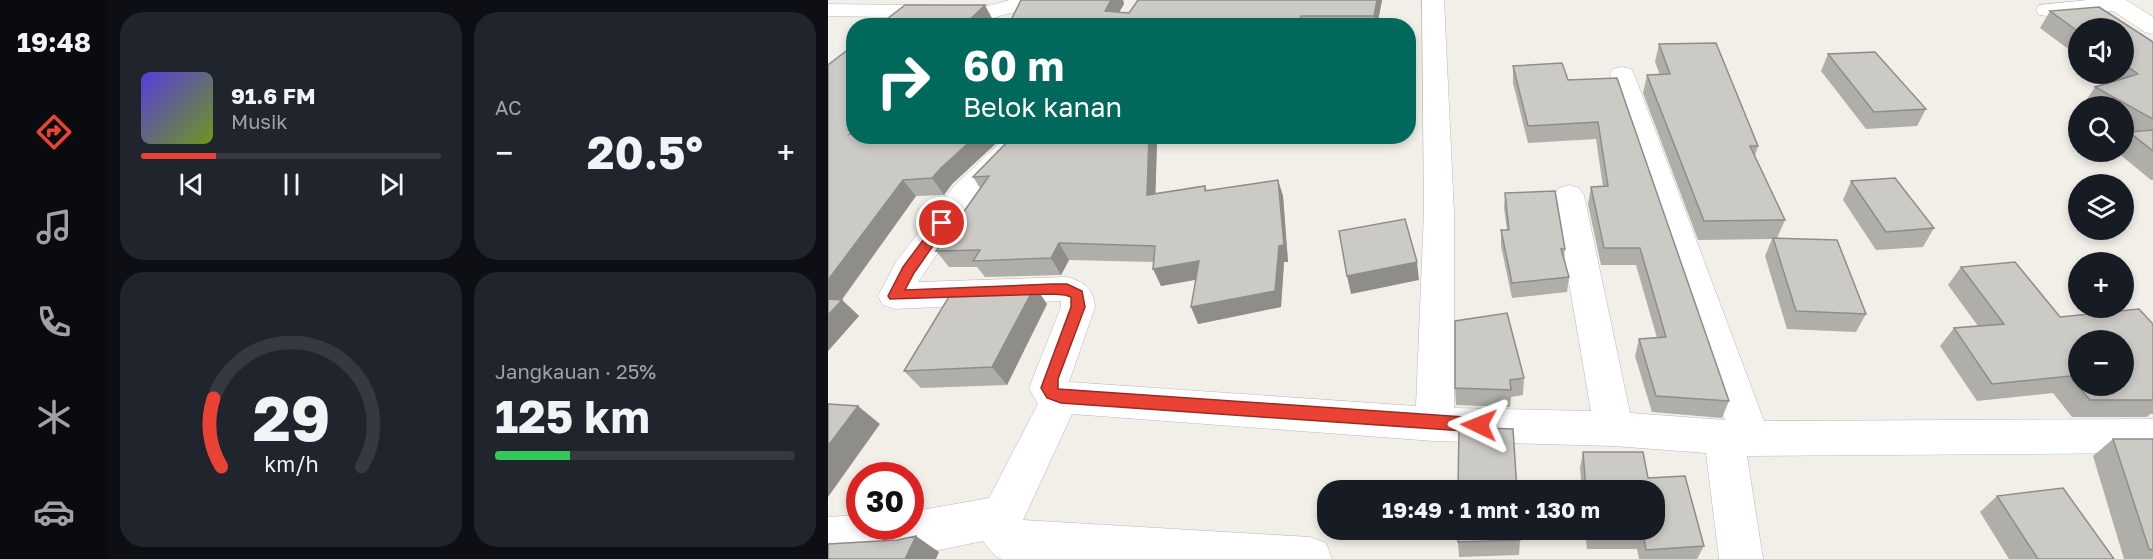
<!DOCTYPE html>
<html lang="id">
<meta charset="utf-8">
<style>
body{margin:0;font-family:"Golos Text",sans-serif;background:#20242c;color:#f1f3f6;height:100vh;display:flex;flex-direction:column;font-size:22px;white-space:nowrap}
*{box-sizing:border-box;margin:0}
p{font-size:20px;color:#9ea1a6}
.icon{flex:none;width:33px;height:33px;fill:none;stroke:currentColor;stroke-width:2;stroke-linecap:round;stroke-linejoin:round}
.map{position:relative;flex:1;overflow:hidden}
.details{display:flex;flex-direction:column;gap:12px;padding:12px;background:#0d0f14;width:720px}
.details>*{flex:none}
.hud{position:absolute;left:18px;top:18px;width:570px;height:126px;border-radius:24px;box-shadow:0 3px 9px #0003;background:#00695c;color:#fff;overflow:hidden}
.tools{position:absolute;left:1240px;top:18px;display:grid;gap:12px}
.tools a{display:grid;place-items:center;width:66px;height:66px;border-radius:50%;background:#171b24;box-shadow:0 3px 9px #0003;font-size:30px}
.speed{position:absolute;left:18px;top:462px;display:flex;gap:12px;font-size:30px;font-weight:700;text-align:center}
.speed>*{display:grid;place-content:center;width:78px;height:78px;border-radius:50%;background:#171b24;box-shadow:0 3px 9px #0003;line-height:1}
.speed .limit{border:9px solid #d22;background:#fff;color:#111}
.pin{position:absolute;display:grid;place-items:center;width:51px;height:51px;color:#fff;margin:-26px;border:3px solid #fff;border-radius:50%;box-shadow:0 2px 6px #0007}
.me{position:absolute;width:66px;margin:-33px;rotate:272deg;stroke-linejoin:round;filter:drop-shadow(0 0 4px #0008)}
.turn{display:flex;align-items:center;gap:21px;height:126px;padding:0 18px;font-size:27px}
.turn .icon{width:78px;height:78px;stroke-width:2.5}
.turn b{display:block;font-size:42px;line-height:51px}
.big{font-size:45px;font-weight:700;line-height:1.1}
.details .card{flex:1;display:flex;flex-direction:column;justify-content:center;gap:9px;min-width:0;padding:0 21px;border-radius:24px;background:#20242c}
.details .dial{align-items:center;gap:0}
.dial svg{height:156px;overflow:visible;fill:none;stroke:#363941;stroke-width:7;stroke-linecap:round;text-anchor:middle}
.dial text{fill:#f1f3f6;stroke:none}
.song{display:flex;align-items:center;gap:18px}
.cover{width:72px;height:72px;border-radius:9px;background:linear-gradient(135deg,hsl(250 70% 55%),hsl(80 70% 35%))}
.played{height:6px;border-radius:3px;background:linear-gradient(90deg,#ea4335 25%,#363941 25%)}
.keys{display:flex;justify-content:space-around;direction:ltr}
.heat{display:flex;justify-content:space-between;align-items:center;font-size:33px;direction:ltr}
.charge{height:9px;border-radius:4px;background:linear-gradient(90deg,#34c759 25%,#363941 0)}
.details .tiles{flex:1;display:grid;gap:12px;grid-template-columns:repeat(2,1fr)}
.trip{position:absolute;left:489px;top:480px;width:348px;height:60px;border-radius:24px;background:#171b24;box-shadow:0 3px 9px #0003;font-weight:700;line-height:60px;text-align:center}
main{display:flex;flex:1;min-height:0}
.dock{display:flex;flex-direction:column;width:108px;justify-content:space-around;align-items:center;background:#090b0e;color:#9ea1a6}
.dock .icon{width:42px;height:42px}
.dock .active{color:#ea4335}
.dock b{font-size:27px;color:#f1f3f6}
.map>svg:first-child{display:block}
</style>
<main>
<nav class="dock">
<b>19:48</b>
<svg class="icon active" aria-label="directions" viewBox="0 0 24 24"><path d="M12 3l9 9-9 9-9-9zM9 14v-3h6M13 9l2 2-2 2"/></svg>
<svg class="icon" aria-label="music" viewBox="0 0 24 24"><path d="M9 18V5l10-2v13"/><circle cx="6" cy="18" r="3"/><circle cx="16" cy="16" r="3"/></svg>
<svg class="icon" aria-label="phone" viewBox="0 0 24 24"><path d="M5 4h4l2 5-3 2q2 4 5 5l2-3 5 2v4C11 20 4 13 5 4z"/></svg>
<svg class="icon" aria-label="climate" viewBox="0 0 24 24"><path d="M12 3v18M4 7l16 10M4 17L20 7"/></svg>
<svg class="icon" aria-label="car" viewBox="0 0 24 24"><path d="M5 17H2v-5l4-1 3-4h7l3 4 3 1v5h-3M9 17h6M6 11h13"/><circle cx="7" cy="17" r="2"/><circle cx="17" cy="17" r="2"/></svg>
</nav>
<section class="details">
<div class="tiles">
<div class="card">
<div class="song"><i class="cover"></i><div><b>91.6 FM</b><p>Musik</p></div></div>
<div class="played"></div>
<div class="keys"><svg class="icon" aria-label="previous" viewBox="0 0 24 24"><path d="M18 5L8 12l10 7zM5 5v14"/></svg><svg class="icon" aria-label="pause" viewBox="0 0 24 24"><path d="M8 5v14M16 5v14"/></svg><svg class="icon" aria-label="next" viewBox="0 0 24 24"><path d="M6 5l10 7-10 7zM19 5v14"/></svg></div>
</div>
<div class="card"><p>AC</p>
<div class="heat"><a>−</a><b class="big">20.5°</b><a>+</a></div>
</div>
<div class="card dial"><svg viewBox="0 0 100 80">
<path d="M14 69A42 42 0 1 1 86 69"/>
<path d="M14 69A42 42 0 0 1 10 34" stroke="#ea4335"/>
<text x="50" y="56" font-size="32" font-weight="700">29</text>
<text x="50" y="72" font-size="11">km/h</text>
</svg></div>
<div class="card"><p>Jangkauan · 25%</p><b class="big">125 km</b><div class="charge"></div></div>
</div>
</section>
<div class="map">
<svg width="1325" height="559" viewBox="0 0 1325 559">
<rect width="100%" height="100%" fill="#f1efe8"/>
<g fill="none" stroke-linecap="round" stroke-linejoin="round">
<defs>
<path id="minor" d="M182 0H243L239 4 197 9 161 19 0 16V4L160 6Z
M594 0H616L626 212V408L763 411 726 195 731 188 741 185 751 188 756 195 802 413 897 420 782 74 785 69 794 67 803 69 806 74 936 421 1325 419V453L919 456 935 559H891L878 453 786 446 606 441 244 414 195 520 482 537 498 543 504 559H174L167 556 155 541 92 554 0 559V517L32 515V526H82V512L161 498 210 404 201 388 233 307V301L67 309 55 305 50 296 68 262 126 186 179 136H208L146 200 90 282 239 277C257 282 265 288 267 307L241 382 588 406 596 212Z
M1260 0H1298L1325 17V34L1317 32 1285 11 1219 16 1211 15 1208 10 1211 5Z"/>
</defs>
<use href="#minor" stroke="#b5b8bc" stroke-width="1"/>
<use href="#minor" fill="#fff" fill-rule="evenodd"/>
</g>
<path fill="#afaea9" d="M283 0H295L296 4 291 12 301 13 554 0 549 26H180Z
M1271 7 1325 42V180H1323L1289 152H1296V138L1301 132H1302L1296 128V106H1258L1255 105 1267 87 1285 82 1273 74H1296V28H1251V57L1212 28 1222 11Z
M831 44 930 146 927 156 957 220 949 238 1038 314 1028 332 959 329 937 256 944 239 870 240 815 93 819 75H832L827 62Z
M1000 54 1098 109 1089 126 1038 129 993 71Z
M685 66 740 80 789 78 901 401 894 418 824 412 807 356 811 339 829 338 808 265H773L760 204 763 187H775L768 139 700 143 685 83Z
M26 136H176L124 184 116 195 88 196 14 300 31 316 0 351Z
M185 136H326L329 142 327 194 377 186 379 190 450 180 455 196 460 262H456L453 307 370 324 368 279 333 286 326 262 241 260 233 275 157 277 149 267H121L108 251 152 188 145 177Z
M1023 181 1106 228 1095 247 1048 250 1015 200Z
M677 193 737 249 736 260 741 277 739 292 684 298 673 246V230H679L676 208Z
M1133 267 1232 317 1325 324V414H1322L1319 417H1244L1225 393 1149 401 1112 346 1126 328 1150 326 1120 285Z
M219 304 179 385 93 388 76 371Z
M696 378 695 395 683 397 682 407 628 405 627 388Z
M1285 439H1325V559H1296L1265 456Z
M755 452 820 478 876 546 869 559H811L809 549H759L757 530H826V490H754L752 468Z
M1169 496 1286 559H1181L1152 512Z
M692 540 691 555 631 557 630 542Z"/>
<path fill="#8f8d8a" d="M283 0H295L296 4 283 26 277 11Z
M549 0H554L549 26H547L546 16Z
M157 5 165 20 160 26H135Z
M473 16 475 26H469Z
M148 136H176L124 184 116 195 104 178 113 168Z
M321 136H326L329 142 327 211 319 195Z
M75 180 88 196 11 303 14 300 31 316 0 351V280Z
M450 180 455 196 460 262H456L453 307 370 324 363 307Z
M231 243 241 260 233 275 223 258Z
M371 261 378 278 333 286 325 269Z
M589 262 591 280 523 294 519 276Z
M207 286 219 304 179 385 164 367Z
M30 406 52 424 0 497V446Z
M88 536 111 552 108 559H77Z"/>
<path fill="#cccac5" stroke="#8f8d8a" stroke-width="1.5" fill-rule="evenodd" d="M193 0H283L277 11 301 13 310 0H549L546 16H473L469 26H180Z
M77 5H157L135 26H50Z
M1271 7 1325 42V119L1267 87 1310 74 1296 64V28H1251V32L1222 11Z
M888 43 930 146H922L957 220 876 221 819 75 842 74 831 44Z
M26 45V130L22 134 26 133V136H148L113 168 104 178 75 180 0 280V65Z
M1047 52 1098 109 1046 112 1000 54Z
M734 63 740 80 789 78 901 401 828 396 811 339 838 337 812 248H776L763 187 780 186 770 122 700 126 685 66Z
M1325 130V151L1301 132Z
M185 136H321L319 195 377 186V191L450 180 456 245 451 246 447 291 363 307 371 261 325 269 327 246 231 243 223 258 145 261 152 250 108 251 161 176 145 177Z
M1067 178 1106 228 1058 232 1023 181Z
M727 191 737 249H733L741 277 684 283 673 230H681L677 193Z
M577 219 589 262 519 276 511 231Z
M945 238 1009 240 1038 314 968 311Z
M1187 262 1232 317 1311 309 1325 324V400H1262L1242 376 1164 384 1126 328 1176 324 1133 267ZM1251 340H1296V386H1251Z
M207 286 164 367 76 371 125 290Z
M0 299 14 300 0 315Z
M679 313 696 378 682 380 683 390 627 388V321Z
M0 404 30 406 0 446Z
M631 427 685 429 689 490H630Z
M1285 439H1325V550L1321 549Z
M755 452H815L820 478 857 476 876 546 818 550 815 534 763 535 762 530H826V490H758Z
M1235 488 1286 559H1210L1169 496Z
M630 530H692V540L630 542Z
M88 536 77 559H0V544L69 540Z"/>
<path fill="#ea4335" stroke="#982c22" stroke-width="1.5" d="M114 218 121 223 86 273 77 290 224 284H239L254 291 257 307 230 379V389L651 418 656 420 659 425 656 430 651 432 233 403 219 398 213 388 243 307V297L237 295 224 294 62 299 60 296 75 267 110 220Z"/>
</svg>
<div class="tools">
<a><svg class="icon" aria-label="sound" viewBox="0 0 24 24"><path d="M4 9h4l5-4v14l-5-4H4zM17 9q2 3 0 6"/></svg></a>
<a><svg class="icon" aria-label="search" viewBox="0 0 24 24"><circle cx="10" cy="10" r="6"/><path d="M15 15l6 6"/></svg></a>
<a><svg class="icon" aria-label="layers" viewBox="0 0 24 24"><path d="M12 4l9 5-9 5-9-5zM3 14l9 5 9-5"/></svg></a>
<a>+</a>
<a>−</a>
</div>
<div class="speed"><div class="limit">30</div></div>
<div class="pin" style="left:114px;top:223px;background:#d93025"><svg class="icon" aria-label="arrive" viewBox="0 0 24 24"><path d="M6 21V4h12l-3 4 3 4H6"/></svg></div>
<svg class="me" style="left:651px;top:425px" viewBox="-20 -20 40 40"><path d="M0-17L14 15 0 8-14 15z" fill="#ea4335" stroke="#fff" stroke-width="4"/></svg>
<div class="trip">19:49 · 1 mnt · 130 m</div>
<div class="hud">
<div class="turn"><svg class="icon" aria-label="right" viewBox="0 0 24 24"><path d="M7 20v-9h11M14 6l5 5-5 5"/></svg><div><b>60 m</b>Belok kanan</div></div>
</div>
</div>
</main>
